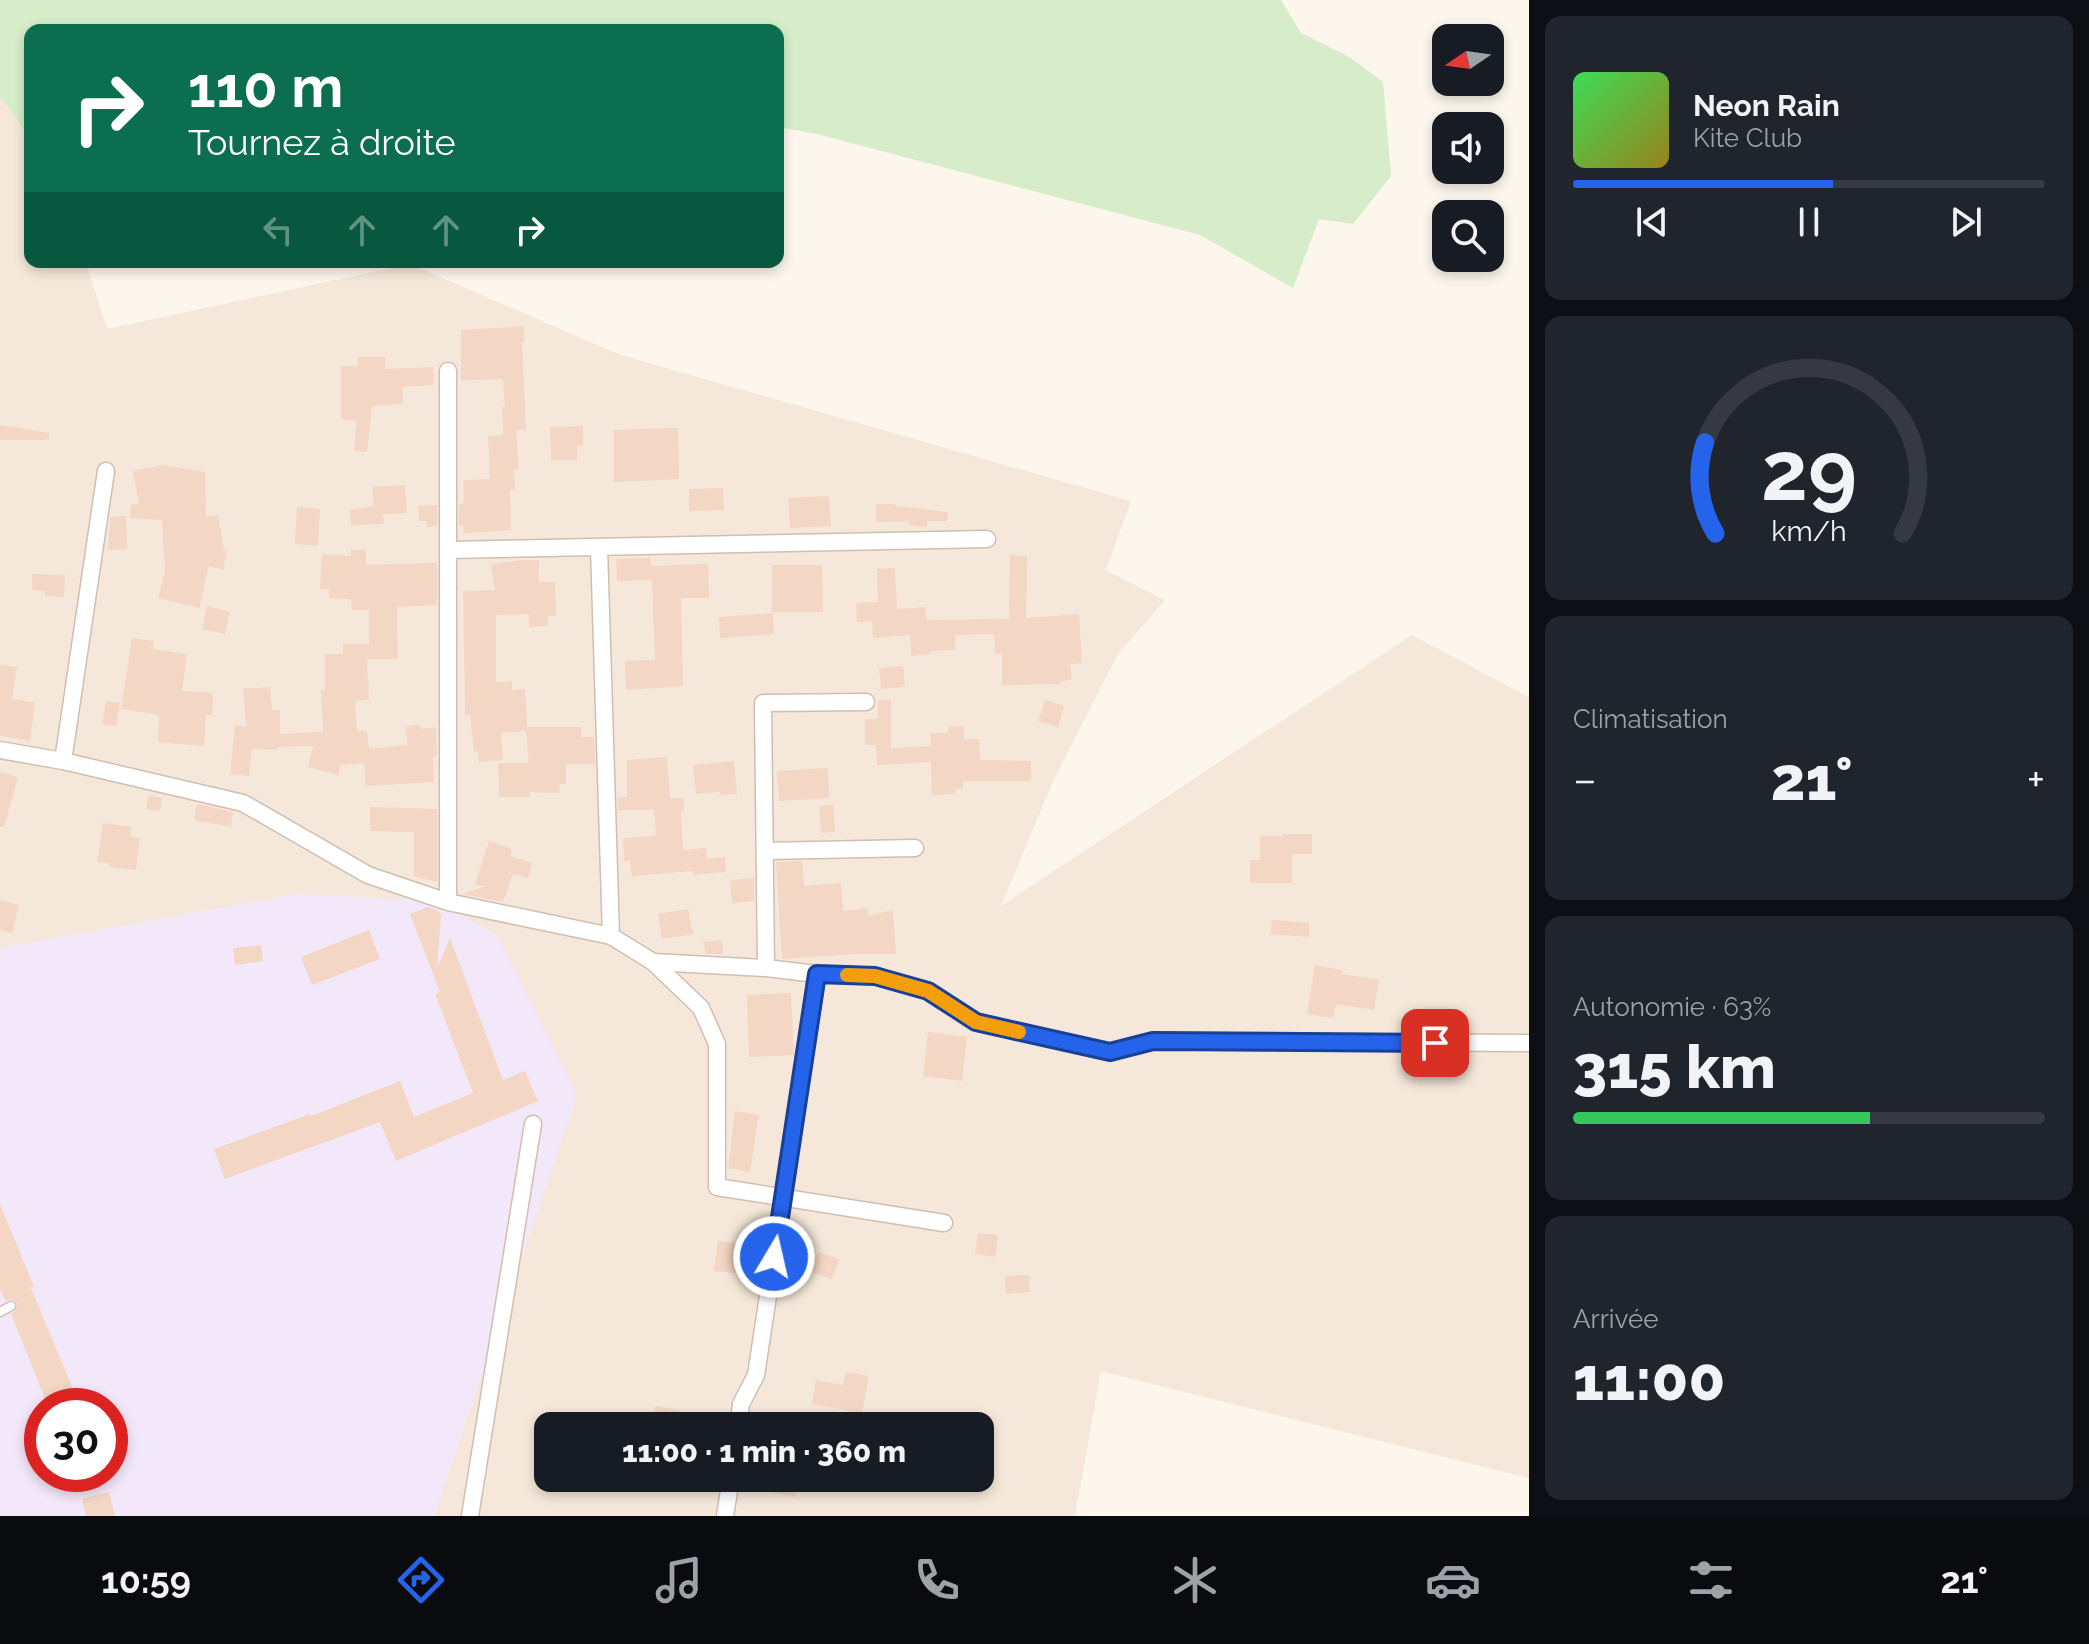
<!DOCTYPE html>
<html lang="fr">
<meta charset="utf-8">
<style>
body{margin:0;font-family:Raleway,sans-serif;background:#20242c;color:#f1f3f6;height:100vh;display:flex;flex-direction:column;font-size:30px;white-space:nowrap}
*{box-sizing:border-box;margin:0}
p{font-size:26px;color:#9ea1a6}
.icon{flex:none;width:44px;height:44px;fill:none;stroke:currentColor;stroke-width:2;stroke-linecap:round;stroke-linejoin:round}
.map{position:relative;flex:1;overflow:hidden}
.sheet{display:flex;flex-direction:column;gap:16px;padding:16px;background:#0d0f14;width:560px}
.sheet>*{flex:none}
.hud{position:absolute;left:24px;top:24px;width:760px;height:244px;border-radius:16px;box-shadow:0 4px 12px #0003;background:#0b6e4f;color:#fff;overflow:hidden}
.needle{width:52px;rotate:257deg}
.controls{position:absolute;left:1432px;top:24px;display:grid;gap:16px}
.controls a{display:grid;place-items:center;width:72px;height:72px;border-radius:16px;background:#171b24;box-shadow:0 4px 12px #0003;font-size:40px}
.speed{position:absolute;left:24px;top:1388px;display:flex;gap:16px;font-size:40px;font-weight:700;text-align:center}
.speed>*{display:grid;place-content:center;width:104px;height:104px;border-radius:50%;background:#171b24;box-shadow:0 4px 12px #0003;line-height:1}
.speed .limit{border:12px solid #d22;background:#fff;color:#111}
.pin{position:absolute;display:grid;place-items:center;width:68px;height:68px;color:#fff;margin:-34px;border-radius:16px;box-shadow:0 4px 12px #0006}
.me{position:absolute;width:88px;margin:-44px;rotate:9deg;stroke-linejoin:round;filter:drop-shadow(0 0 6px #0008)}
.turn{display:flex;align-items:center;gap:28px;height:168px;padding:0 32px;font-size:36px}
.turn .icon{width:104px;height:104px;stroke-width:2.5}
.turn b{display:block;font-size:56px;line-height:68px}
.lanes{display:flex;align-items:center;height:76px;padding:0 32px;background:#0003;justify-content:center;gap:40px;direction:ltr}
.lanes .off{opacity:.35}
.big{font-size:60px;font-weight:800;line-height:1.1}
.sheet .tile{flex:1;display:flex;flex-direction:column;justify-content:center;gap:12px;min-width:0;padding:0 28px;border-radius:16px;background:#20242c}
.sheet .dial{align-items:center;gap:0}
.dial svg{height:208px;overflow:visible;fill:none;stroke:#363941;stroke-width:7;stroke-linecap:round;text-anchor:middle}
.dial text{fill:#f1f3f6;stroke:none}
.song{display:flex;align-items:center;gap:24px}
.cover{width:96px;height:96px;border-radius:12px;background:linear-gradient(135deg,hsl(130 70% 55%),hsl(50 70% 35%))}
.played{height:8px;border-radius:4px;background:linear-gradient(90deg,#2563eb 55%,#363941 55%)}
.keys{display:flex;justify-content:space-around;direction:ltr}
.heat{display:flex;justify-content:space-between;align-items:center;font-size:44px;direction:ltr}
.charge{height:12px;border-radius:6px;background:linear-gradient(90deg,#34c759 63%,#363941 0)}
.trip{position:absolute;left:534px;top:1412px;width:460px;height:80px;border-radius:16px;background:#171b24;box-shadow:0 4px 12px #0003;font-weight:800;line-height:80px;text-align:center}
.dock{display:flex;height:128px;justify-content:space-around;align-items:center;background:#090b0e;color:#9ea1a6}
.dock .icon{width:56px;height:56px}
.dock .on{color:#2563eb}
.dock b{font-size:36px;color:#f1f3f6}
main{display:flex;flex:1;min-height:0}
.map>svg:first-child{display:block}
</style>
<main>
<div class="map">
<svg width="1529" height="1516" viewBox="0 0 1529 1516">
<rect width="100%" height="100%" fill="#fdf6ec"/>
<path fill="#f5e8da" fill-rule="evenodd" d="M2 97 30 139V262H86L107 329 410 264 621 355 1131 501 1106 570 1165 600 1118 654 1054 779 1001 906 1412 635 1529 697V1478L1101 1371 1075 1516H0V98ZM42 1406H110V1474H42ZM548 1426H980V1478H548Z"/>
<path fill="#f3e8fa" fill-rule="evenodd" d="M297 894 436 901 497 935 577 1095 434 1516H0V948ZM42 1406H110V1474H42Z"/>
<path fill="#d7ecc9" d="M0 0H1281L1301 33 1351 58 1383 82 1391 176 1353 224 1319 219 1293 288 1200 235 817 134 778 127V30H30V139L2 98H0Z"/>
<path fill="#f3d6c3" d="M524 326V342H522L526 430H516L519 469 514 470 515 490H510L511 530 464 533 463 525 459 526V505L462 504 464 500 463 480 490 479 488 436 503 435 502 407H505L503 379 461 380V330Z
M358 357H385V369L433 367 434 385 402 387 403 404 372 406 367 452 354 451 357 421 341 419V366H358Z
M0 425 49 433V440H0Z
M583 426V445L577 446V460H551L550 427Z
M678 428 679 479 614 482V430Z
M163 465 205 472 206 517 218 515 224 550 227 551 223 570 209 566 199 608 158 598 165 570 162 520 130 518 131 504H139L133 471Z
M405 485 407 513 383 514 384 524 351 525 350 510 374 506 372 487Z
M723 488 724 510 689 511V489Z
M829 496 831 526 790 528 788 498Z
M876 504H895V506L948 512 947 521H927V527L909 525V521L876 522Z
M437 505V526L427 527 426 521H419L418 506Z
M297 507 320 509 318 546 295 544Z
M126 516 127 549 108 550 110 517Z
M351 550H366V565L437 563V605L397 607 398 659H367L369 700 355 701 357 731H367L369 749 408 745 405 727 420 724 421 729 436 727 437 756 433 757 434 782 366 786 364 763 341 765 338 775 308 767 313 746 277 747V750L252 749 249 776 230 774 235 725 246 727 243 689 270 687 272 710H280V734L323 732 321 690H325V654H343V644H369V610H352L351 599 329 598V589H320L322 554 351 556Z
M1010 555 1027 556 1026 618 1079 614 1082 663 1070 664 1072 680 1061 681 1060 684 1002 685V654H995L994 634 955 635V650L930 651V654L911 656 910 635 873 638 872 621 857 622 856 603 878 602 877 569 895 568 897 609 925 607 927 620 1009 619Z
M650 558 651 566 708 564 709 598H681L683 686 626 690 625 661 655 660 652 580 617 581 616 559Z
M522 560H539L538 582H555L556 616H548V626L529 627V614L496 615V682L512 681V690L525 689 527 727H581V737H594L595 764H566V784H560L559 793 530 792V797H499L498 763H529L526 731 501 733 503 760 479 762 478 752H474L470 715H465L463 591 495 590 491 564Z
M772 565H822L823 612H772Z
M32 574 65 575 64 597 45 596V591L32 590Z
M207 606 230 612 225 634 202 629Z
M773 613 774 634 720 638 719 617Z
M132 638 154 641 153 649 187 654 182 691 213 693 212 715H206L204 746 158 742 159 715 121 709Z
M0 665 17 667 12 699 35 703 30 741 0 736Z
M903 666 905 687 881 689 879 668Z
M878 700H891V748L931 746 930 733H948V727L964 726V739H979L980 760 1031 761V781H963V788L955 789V794L932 795 931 762 877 765 876 745H865V719H878Z
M1045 700 1064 706 1058 727 1038 721Z
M106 701 120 703 116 726 102 724Z
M667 757 670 798H684V811H681L683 850 706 848 707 859 725 857 726 872 693 875V871L632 876 630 861H624L623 838 656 836 654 810H618V797H627V760Z
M734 761 737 794 721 795 720 792 696 794 693 765Z
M828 768 829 798 779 801 777 771Z
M0 772 18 777 4 827H0Z
M149 795 162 798 160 811 146 809Z
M197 804 233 812 231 827 194 820Z
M833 805 835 832 821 833 819 806Z
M370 807 437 809V882L414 876V832L370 831Z
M103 823 132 827 130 836 140 838 136 870 109 867V863L97 862Z
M1282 834H1312V854H1292V883H1250V860H1260V836H1282Z
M489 841 512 849 510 856 532 863 528 878 513 874 503 902 463 894 485 886 475 885Z
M802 861 804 886 841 883 843 911 868 908 869 916 893 910 896 954H855L782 959 776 862Z
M754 878V901L732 903 730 880Z
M0 900 19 905 12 933 0 930Z
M428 907 439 911 441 915 437 968 450 938 503 1080 525 1071 538 1101 396 1161 380 1122 225 1179 214 1149 310 1114 311 1116 400 1081 414 1117 473 1093 435 994 440 992 410 914Z
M688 909 693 934 662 939 658 914Z
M1272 920 1309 923V937L1270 934Z
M369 930 380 959 312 985 301 957Z
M722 940 723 954H706L703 942Z
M261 945 263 961 235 965 233 948Z
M1315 965 1342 970V974L1379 980 1374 1010 1336 1004 1333 1018 1307 1014Z
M791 993 794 1055 749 1057 747 995Z
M928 1032 967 1037 962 1081 923 1076Z
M735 1111 759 1115 750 1172 728 1168Z
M0 1204 34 1287 31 1288 80 1406H48L11 1314 16 1310 17 1303 12 1299 6 1301 0 1290Z
M978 1233 998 1235 995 1257 975 1254Z
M718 1241 748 1245 745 1274 714 1271Z
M818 1252 839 1259 832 1279 812 1273Z
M1029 1275 1030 1292 1006 1294 1005 1276Z
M846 1372 869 1376 862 1413 812 1404 816 1380 843 1385Z
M655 1406 680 1410 677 1426H652Z
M742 1478H799L796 1497 741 1487Z
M109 1492 115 1516H86L82 1499Z"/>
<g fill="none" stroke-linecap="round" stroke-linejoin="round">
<defs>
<path id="service" d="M0 1312 11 1306"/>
<path id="minor" d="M599 547 611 936
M449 550 987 539
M0 750 63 761 243 803 368 875 448 902 611 936 653 962 766 968 817 974 875 976 928 991 976 1022 1110 1052 1153 1041 1529 1043
M63 761 106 471
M765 851 915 848
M448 902V371
M653 962 701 1008 717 1044V1187L944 1223
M766 968 763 703 866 702
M738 1426 741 1404 756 1375 817 974
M470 1516 533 1124
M725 1516 731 1478"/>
</defs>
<use href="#service" stroke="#d0beb0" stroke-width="11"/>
<use href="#minor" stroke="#d0beb0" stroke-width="19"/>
<use href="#service" stroke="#fff" stroke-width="8"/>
<use href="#minor" stroke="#fff" stroke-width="16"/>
</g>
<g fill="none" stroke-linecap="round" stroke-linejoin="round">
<defs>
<path id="route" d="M774 1257 817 974 875 976 928 991 976 1022 1110 1052 1153 1041 1435 1043"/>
</defs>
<use href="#route" stroke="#184099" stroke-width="20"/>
<use href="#route" stroke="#2563eb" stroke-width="14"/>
<path stroke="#f59e0b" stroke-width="14" d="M847 975 875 976 928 991 976 1022 1019 1032"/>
</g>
</svg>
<div class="controls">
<a><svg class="needle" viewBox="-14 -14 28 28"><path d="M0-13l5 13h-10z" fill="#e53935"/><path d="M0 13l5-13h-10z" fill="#9ea1a6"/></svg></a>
<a><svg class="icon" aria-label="sound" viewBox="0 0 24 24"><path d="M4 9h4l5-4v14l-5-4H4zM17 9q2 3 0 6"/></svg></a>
<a><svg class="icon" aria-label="search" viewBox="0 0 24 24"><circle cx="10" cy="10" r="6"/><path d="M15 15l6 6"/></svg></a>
</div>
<div class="speed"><div class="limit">30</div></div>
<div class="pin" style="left:1435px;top:1043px;background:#d93025"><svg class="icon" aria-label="arrive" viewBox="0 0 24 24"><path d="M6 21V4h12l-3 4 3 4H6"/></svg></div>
<svg class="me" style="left:774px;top:1257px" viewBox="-20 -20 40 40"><circle r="17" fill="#2563eb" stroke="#fff" stroke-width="3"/><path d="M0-11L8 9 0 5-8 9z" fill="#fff"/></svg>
<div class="trip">11:00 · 1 min · 360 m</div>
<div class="hud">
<div class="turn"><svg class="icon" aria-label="right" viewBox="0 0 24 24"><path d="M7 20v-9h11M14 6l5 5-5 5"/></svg><div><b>110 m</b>Tournez à droite</div></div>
<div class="lanes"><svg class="icon off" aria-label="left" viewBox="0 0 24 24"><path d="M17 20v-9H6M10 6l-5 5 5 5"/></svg><svg class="icon off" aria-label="ahead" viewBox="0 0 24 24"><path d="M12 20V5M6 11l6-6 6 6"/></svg><svg class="icon off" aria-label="ahead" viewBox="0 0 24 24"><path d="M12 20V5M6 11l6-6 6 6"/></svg><svg class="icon" aria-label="right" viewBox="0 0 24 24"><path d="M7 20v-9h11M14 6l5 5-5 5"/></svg></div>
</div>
</div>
<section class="sheet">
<div class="tile">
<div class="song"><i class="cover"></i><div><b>Neon Rain</b><p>Kite Club</p></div></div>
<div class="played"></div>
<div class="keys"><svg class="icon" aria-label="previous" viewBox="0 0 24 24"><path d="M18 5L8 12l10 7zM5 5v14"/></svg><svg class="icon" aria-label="pause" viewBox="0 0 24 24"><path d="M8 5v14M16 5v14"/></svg><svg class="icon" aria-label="next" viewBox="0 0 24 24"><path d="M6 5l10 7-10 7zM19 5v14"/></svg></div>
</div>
<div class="tile dial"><svg viewBox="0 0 100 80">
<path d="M14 69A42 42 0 1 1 86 69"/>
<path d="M14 69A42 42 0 0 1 10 34" stroke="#2563eb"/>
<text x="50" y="56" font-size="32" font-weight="700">29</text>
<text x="50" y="72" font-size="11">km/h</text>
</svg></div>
<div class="tile"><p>Climatisation</p>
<div class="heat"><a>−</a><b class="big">21°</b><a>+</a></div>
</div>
<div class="tile"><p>Autonomie · 63%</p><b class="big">315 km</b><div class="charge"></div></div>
<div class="tile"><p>Arrivée</p><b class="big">11:00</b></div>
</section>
</main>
<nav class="dock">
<b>10:59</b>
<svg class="icon on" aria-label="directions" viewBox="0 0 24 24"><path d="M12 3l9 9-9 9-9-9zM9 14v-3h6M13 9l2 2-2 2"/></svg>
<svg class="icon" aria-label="music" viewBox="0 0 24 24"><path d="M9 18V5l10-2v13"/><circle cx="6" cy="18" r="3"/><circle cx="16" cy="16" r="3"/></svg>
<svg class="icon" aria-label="phone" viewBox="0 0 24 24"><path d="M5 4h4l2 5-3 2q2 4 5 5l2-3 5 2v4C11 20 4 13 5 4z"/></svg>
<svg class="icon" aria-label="climate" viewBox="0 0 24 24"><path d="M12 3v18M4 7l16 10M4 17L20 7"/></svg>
<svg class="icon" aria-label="car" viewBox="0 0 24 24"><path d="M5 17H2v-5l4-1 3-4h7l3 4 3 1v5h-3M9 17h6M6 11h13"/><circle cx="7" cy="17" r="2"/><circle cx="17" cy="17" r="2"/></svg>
<svg class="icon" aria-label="filters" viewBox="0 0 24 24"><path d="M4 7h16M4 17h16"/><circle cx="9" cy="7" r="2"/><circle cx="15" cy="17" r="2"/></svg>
<b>21°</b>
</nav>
